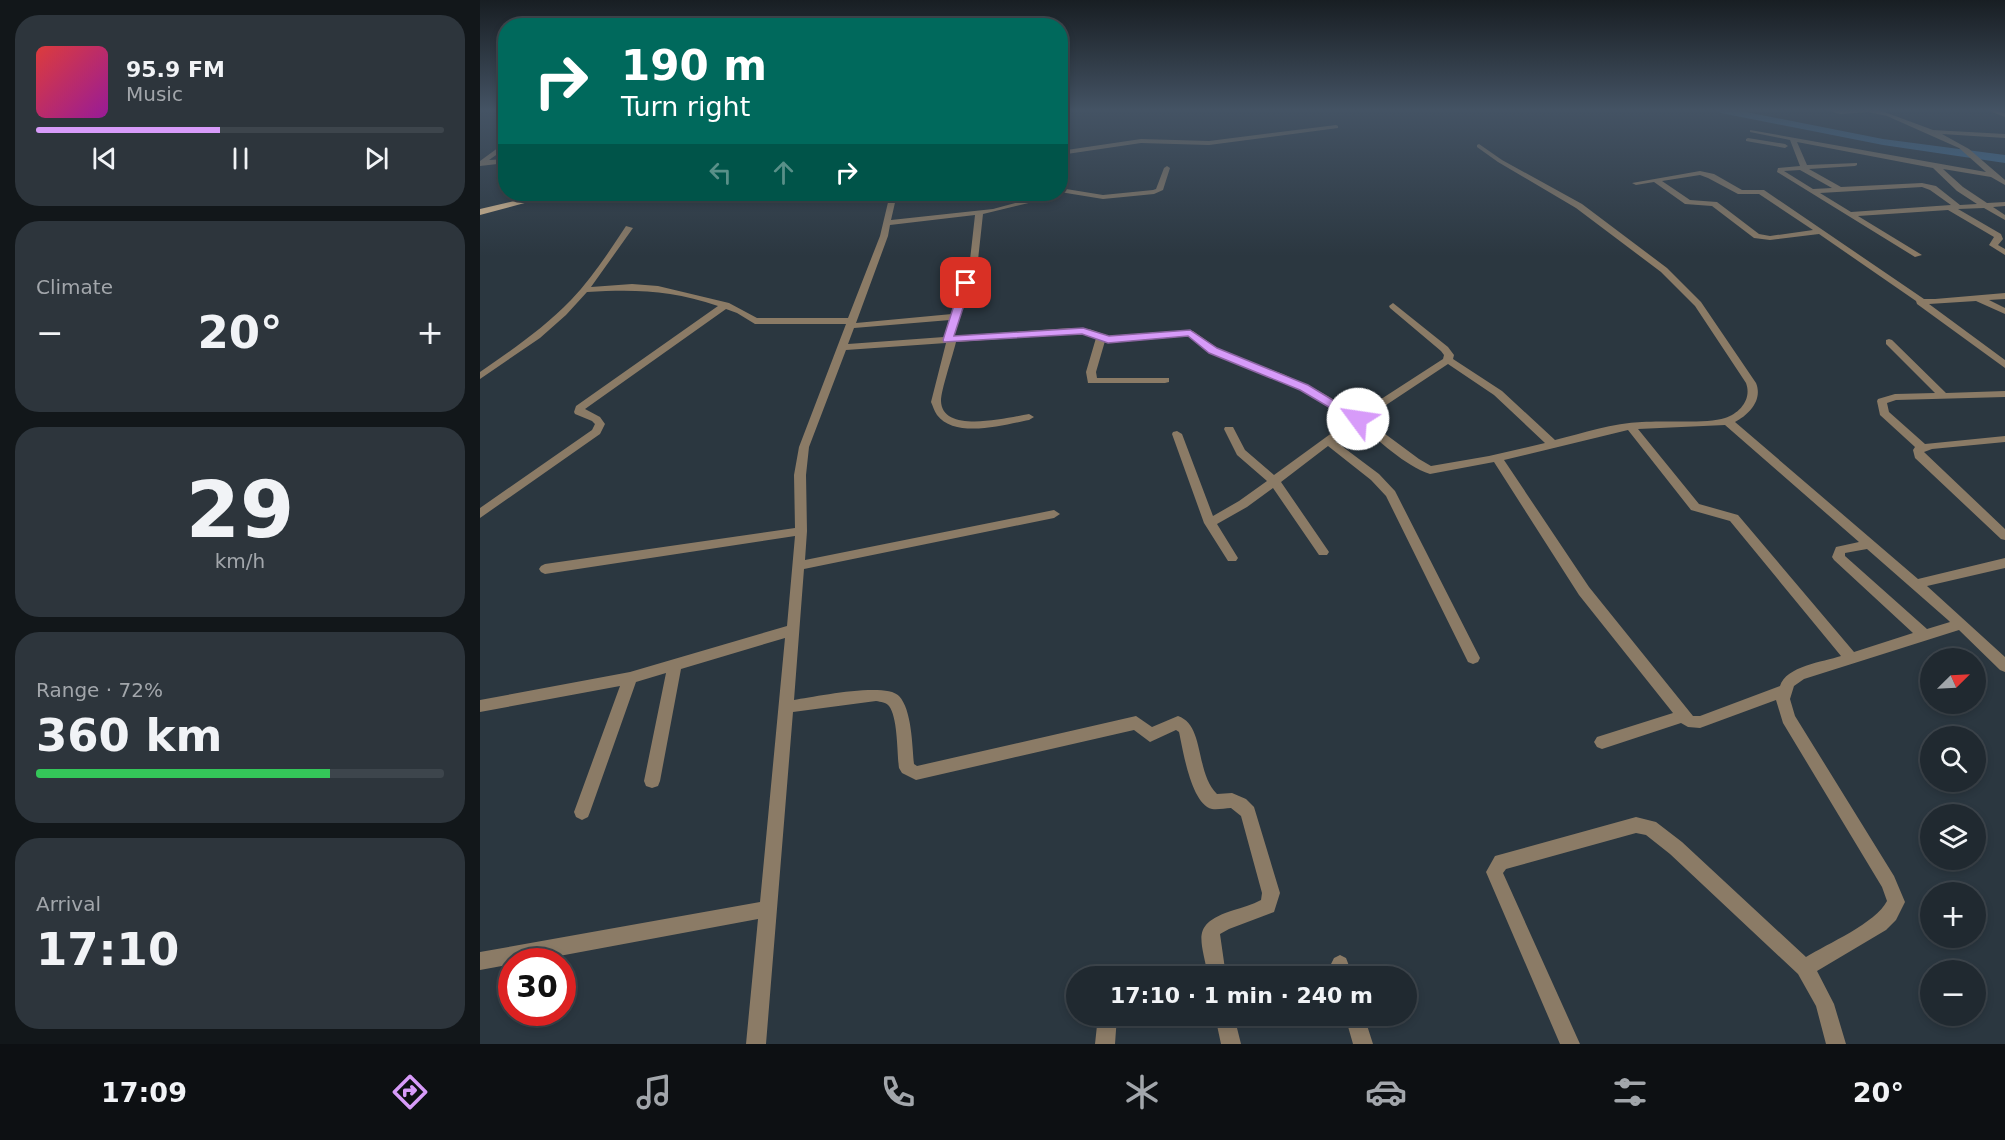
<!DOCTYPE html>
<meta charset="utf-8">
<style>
body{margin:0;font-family:"DejaVu Sans",sans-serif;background:#2d353c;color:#f1f3f6;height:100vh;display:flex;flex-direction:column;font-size:22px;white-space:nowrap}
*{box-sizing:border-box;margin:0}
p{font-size:20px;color:#a2a6ab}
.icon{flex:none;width:33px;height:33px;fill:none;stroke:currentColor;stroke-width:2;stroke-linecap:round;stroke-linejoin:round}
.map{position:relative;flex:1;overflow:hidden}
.sheet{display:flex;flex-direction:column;gap:15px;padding:15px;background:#12171a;width:480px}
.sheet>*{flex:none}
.guide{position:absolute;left:18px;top:18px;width:570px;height:183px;border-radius:24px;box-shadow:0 3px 9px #0003,0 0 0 2px #3d454c;background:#00695c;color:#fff;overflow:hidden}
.needle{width:39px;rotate:66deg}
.tools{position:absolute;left:1440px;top:648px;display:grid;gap:12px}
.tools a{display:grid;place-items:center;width:66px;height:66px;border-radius:50%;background:#202930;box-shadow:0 3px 9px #0003,0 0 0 2px #3d454c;font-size:30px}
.speed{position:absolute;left:18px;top:948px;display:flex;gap:12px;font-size:30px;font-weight:700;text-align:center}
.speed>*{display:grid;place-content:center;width:78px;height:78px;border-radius:50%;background:#202930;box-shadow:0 3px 9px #0003,0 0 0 2px #3d454c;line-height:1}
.speed .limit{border:9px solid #d22;background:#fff;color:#111}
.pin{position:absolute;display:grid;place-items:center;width:51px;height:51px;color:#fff;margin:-26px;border-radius:12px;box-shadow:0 3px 9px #0006}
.me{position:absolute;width:66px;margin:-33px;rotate:301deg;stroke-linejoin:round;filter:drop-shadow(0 0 4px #0008)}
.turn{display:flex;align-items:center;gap:21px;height:126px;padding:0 24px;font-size:27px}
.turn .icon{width:78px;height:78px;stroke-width:2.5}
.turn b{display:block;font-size:42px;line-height:51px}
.lanes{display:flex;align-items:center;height:57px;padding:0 24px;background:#0003;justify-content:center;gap:30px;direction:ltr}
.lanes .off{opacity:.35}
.big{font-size:45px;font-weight:800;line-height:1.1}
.sheet .widget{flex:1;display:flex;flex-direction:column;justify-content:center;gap:9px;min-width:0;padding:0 21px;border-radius:24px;background:#2d353c}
.sheet .dial{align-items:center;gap:0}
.dial b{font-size:78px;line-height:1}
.song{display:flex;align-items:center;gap:18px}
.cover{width:72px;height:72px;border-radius:9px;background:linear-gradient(135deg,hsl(0 70% 55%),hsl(300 70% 35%))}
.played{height:6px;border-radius:3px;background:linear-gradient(90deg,#d79bf9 45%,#3d454c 45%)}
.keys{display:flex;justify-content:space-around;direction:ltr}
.heat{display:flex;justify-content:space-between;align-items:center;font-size:33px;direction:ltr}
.charge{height:9px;border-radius:4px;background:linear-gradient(90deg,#34c759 72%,#3d454c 0)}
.trip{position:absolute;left:586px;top:966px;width:351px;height:60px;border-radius:30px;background:#202930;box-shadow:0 3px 9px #0003,0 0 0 2px #3d454c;font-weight:800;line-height:60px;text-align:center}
.tab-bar{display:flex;height:96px;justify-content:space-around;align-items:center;background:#0d1013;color:#a2a6ab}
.tab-bar .icon{width:42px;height:42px}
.tab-bar .selected{color:#d79bf9}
.tab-bar b{font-size:27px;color:#f1f3f6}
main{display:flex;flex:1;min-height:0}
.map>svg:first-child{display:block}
</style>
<main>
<section class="sheet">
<div class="widget">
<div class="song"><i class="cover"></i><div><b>95.9 FM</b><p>Music</p></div></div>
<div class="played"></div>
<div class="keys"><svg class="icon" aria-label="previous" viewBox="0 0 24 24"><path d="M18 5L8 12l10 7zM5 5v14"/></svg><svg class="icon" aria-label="pause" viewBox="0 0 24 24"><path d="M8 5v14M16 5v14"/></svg><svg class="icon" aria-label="next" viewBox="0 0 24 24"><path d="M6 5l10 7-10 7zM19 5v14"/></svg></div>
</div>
<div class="widget"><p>Climate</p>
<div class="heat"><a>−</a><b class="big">20°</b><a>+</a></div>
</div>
<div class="widget dial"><b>29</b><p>km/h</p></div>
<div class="widget"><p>Range · 72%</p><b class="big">360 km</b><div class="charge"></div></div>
<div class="widget"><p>Arrival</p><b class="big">17:10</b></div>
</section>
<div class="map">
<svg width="1525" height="1044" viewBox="0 0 1525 1044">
<rect width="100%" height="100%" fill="#2b3740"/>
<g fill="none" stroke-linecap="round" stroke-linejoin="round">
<path fill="#417199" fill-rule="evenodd" d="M1236 110H1256L1403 139 1525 155V163L1403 145 1241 113Z"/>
<path fill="#8b7b66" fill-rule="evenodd" d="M1344 110H1399L1453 130 1525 134V138L1462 134 1489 149 1525 180V185L1511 177 1463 169 1483 187 1507 203 1525 202V206L1513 207 1525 215V220L1504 208 1478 209 1521 234 1523 239 1518 245 1525 249V255L1509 245 1514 237 1468 210 1378 216 1442 255 1435 257 1297 172 1298 168 1320 166 1310 140 1270 132V130L1506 172 1479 148 1407 116 1388 112 1361 114ZM1317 142 1453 168 1477 191 1497 204 1480 205 1456 186 1442 183 1361 187 1329 169 1375 166 1377 165V163L1327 165ZM1320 170 1352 188 1333 189 1304 171ZM1442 187 1450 190 1471 205 1371 212 1340 193Z
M1507 110H1515L1525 113V117Z
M856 125 858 126V128L729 145 661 143 580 155V151L661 139 729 141Z
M1268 138 1305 144 1308 146 1305 148 1266 141V139Z
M26 142V148L9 160 26 159V163L0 166V161Z
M999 144 1022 160 1102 204 1187 268 1221 302 1276 383C1283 400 1269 415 1255 422L1438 579 1525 558V568L1447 586 1525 657V672L1520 670 1479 630 1324 679 1314 686 1310 699 1315 716 1414 876 1425 902 1416 920 1406 930 1337 971 1354 1004 1366 1044H1346L1336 1006 1318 974 1190 854 1166 835 1156 833 1026 869 1023 873 1100 1044H1080L1006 872 1015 856 1156 817 1176 822 1202 842 1326 957C1347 944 1396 923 1407 901L1402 887 1303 723 1296 700 1220 728 1208 727 1201 723 1122 749 1117 747 1114 742 1117 737 1193 713 1099 595 1014 462 950 474C925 466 899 440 878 424L855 441 899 474 915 491 1000 658 998 662 993 664 988 662 906 496 891 480 848 446 801 482 847 549 849 552 847 555H839L793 488 767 507 737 524 758 558 756 561H748L724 523 692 434 693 432 697 431 702 434 733 516 759 501 787 481 757 455 744 429 745 427H753L765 450 794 475 871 419 831 395 795 378 737 356 708 336 625 341 616 372 617 378H689V382L685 383H608L606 372 616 338 608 335 592 334 476 342C473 355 461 390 461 401 462 435 530 417 549 414L554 417 549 420C524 425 475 439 457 415 454 411 453 406 451 402L466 343 366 350 329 447 326 475 327 531 325 560 574 510 580 514 574 518 324 569 314 700C335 697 405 682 419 696 432 710 432 745 434 764L437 766 656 716 672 727 698 716C725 725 715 773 737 794L752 793 766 799 774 807 800 893 794 912 749 929 740 934 746 976H728C721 938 710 924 754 910 763 907 772 905 781 900L782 893 761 816 751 808C745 808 738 810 732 809 711 804 703 750 699 732L696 730 670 742 654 730 436 780 422 773 419 768C417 753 418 718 409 706 406 702 401 702 396 701L313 712 286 1044H266L278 919 47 962H32V964L0 970V952L280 902 305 638 201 669 180 781 178 786 172 788 166 786 164 781 186 673 156 682 110 812 108 817 102 820 96 817 94 812 140 686 0 712V700L150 672 307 626 315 536 65 574 61 572 59 569 61 566 65 564 315 528 314 475 319 447 366 324H275L257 313 246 309 105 409 120 417 125 424 120 434 0 518V508L112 430 115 424 112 421 95 414 94 412 96 406 238 306C191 290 155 289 107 292L86 315 60 338 0 379V372C32 350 64 328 91 300 112 278 129 252 146 226L153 228 111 287 152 284 178 286 249 303 277 318H368L400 236 410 194H417L411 220 513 209 569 194H578V196L503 214 498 260 474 336 592 328 609 329 629 336 713 331 743 352 803 374 839 391 878 414 963 359 964 355 961 351 910 308 909 306 913 303 968 347 974 355 973 359 1022 391 1075 440C1103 433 1133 423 1162 422 1183 420 1227 424 1245 418 1260 413 1272 399 1266 383L1215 306 1181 272 1096 208 1018 162 997 147V145ZM495 215 490 260 472 314 376 323 408 236 410 225ZM470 320 464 337 368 344 374 328ZM968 364 1014 395 1065 443 1009 456 951 466 939 459 885 419ZM1245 425 1379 542 1356 547 1352 557 1354 560 1433 633 1374 652 1258 515 1219 504 1158 429ZM1148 430 1211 510 1250 521 1361 656C1343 662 1306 666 1300 686L1220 716H1213L1109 587 1024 460ZM1387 549 1468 620 1470 622 1447 629 1365 556V553Z
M687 166 690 168 683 190 674 194 623 199 580 192V188L623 195 673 190 676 189 684 168Z
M1220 171 1234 174 1262 190H1284L1444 299H1455L1525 293V299L1509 300 1525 308V314L1496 301 1449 304 1525 360V368L1437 304 1436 301 1339 234 1290 240 1274 238 1232 206 1205 204 1174 182 1156 185 1152 183ZM1220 175 1228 178 1258 194H1279L1333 230 1290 236 1279 234 1237 202 1210 200 1182 181Z
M1409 339 1412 340 1466 393 1525 391V397L1416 400 1407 403 1409 412 1445 444 1525 436V442L1452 449 1444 452 1525 529V540L1521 539 1435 458 1433 450 1435 447 1400 415 1397 401 1398 399 1415 394 1455 393 1406 344V340Z
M860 955 866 958 873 976H855L851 964 854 958Z
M618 1016H637L635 1044H615Z
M735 1016H754L761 1044H741Z
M865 1016H884L893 1044H873Z"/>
<path fill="#e1c094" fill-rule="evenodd" d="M64 194H78L0 215V209Z"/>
</g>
<linearGradient id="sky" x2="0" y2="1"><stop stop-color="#181e23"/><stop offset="0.43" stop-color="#445364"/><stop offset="1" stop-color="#445364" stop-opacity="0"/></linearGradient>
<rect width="1525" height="256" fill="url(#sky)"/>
<path fill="#d79bf9" stroke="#8c65a2" stroke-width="1.5" d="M486 280 491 283 474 336 603 328 629 336 710 330 737 348 828 385 884 419 878 423 874 422 820 390 729 353 708 336 628 343 602 334 464 342 463 340 481 283Z"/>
</svg>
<div class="tools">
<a><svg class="needle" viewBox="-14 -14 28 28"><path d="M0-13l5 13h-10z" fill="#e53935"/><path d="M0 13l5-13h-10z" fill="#a2a6ab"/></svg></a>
<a><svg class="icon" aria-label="search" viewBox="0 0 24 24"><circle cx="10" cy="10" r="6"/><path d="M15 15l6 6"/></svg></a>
<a><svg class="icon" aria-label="layers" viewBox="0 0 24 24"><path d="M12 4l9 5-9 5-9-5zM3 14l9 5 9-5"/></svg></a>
<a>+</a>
<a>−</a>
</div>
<div class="speed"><div class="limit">30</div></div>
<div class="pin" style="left:486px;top:283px;background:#d93025"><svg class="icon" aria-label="arrive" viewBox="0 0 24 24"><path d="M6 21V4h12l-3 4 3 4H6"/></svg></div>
<svg class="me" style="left:878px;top:419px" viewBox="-20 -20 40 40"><circle r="19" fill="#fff"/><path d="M0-13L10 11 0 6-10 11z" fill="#d79bf9"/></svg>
<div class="trip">17:10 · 1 min · 240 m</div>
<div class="guide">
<div class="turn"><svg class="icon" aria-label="right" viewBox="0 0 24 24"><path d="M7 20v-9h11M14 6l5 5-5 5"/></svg><div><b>190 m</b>Turn right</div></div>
<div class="lanes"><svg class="icon off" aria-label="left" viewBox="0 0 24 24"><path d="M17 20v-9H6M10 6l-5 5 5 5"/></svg><svg class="icon off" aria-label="ahead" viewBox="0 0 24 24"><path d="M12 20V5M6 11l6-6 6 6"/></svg><svg class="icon" aria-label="right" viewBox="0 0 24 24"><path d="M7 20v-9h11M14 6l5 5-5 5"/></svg></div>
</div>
</div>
</main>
<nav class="tab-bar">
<b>17:09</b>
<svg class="icon selected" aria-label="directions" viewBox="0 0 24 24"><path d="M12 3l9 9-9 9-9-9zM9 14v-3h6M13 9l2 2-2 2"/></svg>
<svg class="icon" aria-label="music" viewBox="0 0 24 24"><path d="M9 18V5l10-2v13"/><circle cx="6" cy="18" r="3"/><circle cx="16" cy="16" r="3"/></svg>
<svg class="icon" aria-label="phone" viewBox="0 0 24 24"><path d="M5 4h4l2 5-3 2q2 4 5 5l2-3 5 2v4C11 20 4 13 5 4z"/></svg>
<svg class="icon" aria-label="climate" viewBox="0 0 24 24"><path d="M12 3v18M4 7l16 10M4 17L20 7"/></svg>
<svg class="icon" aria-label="car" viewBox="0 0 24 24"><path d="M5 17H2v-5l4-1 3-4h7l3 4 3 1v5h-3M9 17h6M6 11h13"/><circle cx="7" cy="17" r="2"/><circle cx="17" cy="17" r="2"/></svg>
<svg class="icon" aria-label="filters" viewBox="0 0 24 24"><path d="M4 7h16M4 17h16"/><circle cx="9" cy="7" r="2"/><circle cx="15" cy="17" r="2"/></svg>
<b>20°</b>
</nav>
